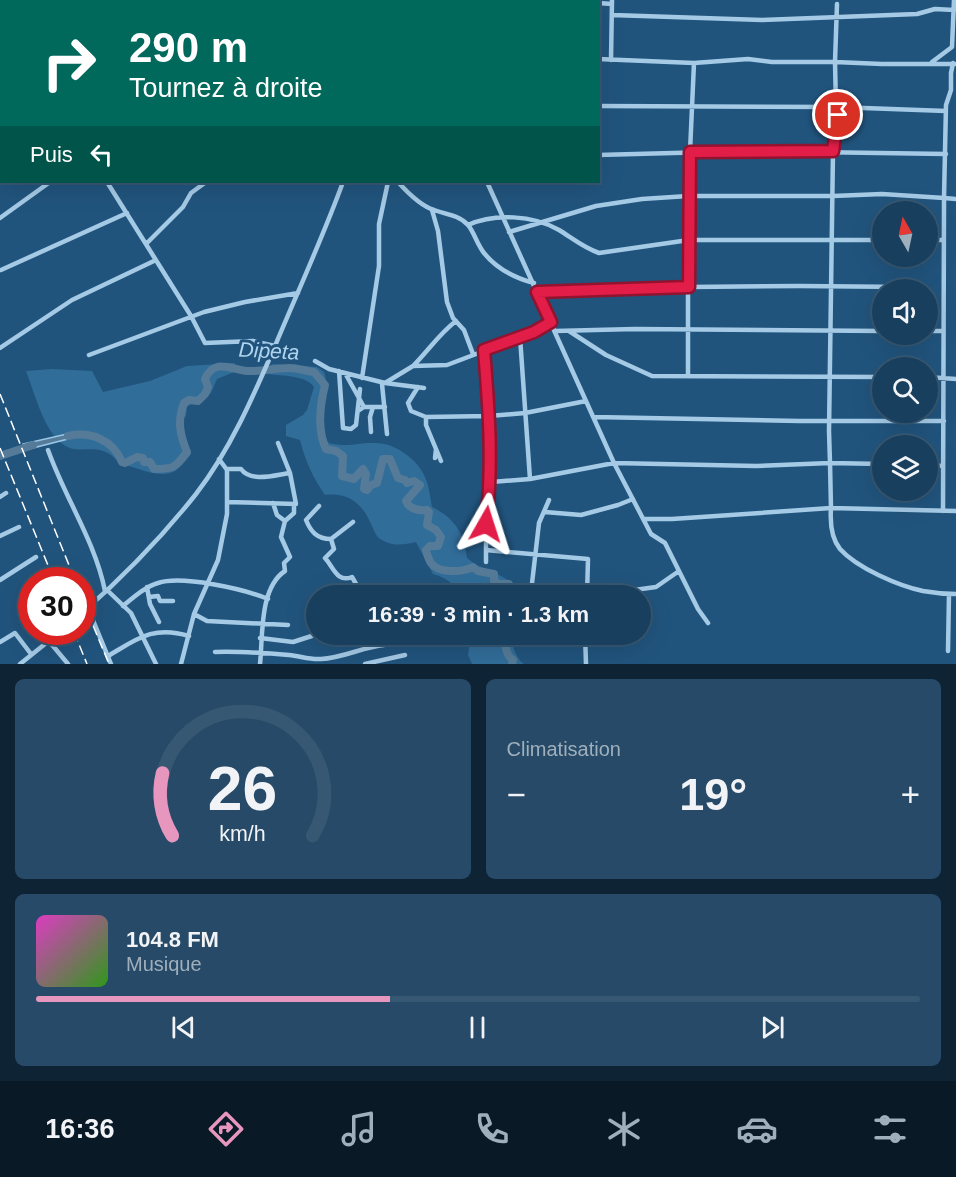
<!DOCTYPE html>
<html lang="fr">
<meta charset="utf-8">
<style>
body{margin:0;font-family:Arial,sans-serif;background:#264a67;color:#f1f3f6;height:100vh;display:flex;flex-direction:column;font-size:22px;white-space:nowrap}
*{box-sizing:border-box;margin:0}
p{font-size:20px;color:#9fafbc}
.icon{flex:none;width:33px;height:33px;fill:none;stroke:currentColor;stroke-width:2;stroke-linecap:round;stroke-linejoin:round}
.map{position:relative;height:664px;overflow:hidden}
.panel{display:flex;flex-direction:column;gap:15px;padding:15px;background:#0e2334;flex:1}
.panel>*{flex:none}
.guide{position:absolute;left:0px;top:0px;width:600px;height:183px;box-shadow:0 6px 24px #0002,0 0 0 2px #375873;background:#00695c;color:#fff;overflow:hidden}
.needle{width:39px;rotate:351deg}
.buttons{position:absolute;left:872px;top:201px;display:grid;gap:12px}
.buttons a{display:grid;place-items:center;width:66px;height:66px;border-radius:50%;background:#193f5e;box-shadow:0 6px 24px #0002,0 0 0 2px #375873;font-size:30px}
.speed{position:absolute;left:18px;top:567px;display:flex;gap:12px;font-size:30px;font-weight:700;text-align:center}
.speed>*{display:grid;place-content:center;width:78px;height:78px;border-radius:50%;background:#193f5e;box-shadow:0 6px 24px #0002,0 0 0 2px #375873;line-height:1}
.speed .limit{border:9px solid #d22;background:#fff;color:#111}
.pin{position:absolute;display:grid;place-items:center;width:51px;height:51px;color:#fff;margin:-26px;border:3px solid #fff;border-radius:50%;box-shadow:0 2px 6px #0007}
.me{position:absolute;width:66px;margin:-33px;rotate:6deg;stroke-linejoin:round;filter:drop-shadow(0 0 4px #0008)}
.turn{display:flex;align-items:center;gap:21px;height:126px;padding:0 30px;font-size:27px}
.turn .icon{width:78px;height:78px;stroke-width:2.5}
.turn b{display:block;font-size:42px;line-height:51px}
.then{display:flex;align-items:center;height:57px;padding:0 30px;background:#0003;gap:12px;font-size:22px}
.big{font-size:45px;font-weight:700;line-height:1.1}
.panel .card{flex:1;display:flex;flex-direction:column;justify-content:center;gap:9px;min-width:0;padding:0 21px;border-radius:9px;background:#264a67}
.panel .dial{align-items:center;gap:0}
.dial svg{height:156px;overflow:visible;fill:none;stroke:#375873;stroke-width:7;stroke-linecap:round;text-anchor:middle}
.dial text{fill:#f1f3f6;stroke:none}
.song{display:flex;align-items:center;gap:18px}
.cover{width:72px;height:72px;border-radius:9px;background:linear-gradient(135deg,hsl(310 70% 55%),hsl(110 70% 35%))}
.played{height:6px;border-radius:3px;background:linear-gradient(90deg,#e797bd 40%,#375873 40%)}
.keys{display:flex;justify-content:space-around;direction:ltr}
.heat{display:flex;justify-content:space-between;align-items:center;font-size:33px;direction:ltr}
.panel .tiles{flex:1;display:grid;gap:15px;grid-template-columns:1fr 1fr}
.card:last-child{grid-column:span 2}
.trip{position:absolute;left:306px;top:585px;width:345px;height:60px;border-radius:30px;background:#193f5e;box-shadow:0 6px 24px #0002,0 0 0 2px #375873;font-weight:700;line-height:60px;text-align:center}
.tabs{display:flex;height:96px;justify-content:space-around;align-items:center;background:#0a1926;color:#9fafbc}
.tabs .icon{width:42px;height:42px}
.tabs .on{color:#e797bd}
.tabs b{font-size:27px;color:#f1f3f6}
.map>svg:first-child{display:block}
</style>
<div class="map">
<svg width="956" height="664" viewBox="0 0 956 664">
<rect width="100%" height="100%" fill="#21547d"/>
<path fill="#316d99" d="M235 363 234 372 217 379 211 393 200 404H191L187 407 186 416 183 419 184 441 191 454C187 459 181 467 175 471 159 480 135 466 120 464 100 438 81 457 64 445 44 432 35 394 26 371L52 369 92 371 103 392 150 381 187 366Z
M272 364 317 367 324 372C332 394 313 422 329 443 349 448 357 442 376 443 394 443 416 458 424 475 429 485 430 496 432 507 454 518 464 532 467 558L476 565 490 570 512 582 518 595H461C454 584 447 578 433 574L416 542C403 545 391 547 379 538 375 535 373 527 370 522 362 503 347 492 325 495 313 478 305 460 300 440L286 436V425L303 415 307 410 314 387C306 375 282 376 268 374Z
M471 635H508C514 645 514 657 524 664H472L468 655Z"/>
<path fill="#557b98" stroke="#99c7e7" stroke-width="1.5" d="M67 434H77L68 439 25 450 23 444Z"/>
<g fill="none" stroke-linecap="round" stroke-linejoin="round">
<path stroke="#557b98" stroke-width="8" d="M68 436C91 431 113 440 122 462L125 463 137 457 143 458 144 462H150L154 469C174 469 175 468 187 452 180 435 177 421 184 403L189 400 198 401 205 394 208 387 205 379C216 355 235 373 252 371 265 371 277 368 290 368 298 368 305 371 314 372L325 385C320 405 317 430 326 449L336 451 343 456 342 476 354 479 363 469 366 474 364 489 367 490 371 485 377 483 383 459H390L398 478 405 480 407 483 414 481 420 485 406 501C409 509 419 511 427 510L429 512 427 525 436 530 441 537 438 546H430L426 550C427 554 429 560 431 563 438 574 463 572 473 567L478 571 494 574V581L499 584H509L514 596
M0 456 33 445
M505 634C505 643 505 655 513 660L512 664"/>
<path stroke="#a5cae6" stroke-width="4.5" d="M564 0 580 2
M10 2 12 0
M224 2 228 0
M357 2 364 0
M396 2V0
M472 2 473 0
M520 2V0
M598 3 612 4
M0 9 2 8
M612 15 762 20 917 14 935 9 954 10
M0 40 2 41
M598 59 694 63 748 59 772 62H835L882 64H955
M611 60 612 0
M932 62 952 47 954 0
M0 92V95
M598 106 836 107 946 111
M0 130 2 129
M598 155 748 151 946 154
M0 178 2 176
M107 182 191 316 205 343 253 341 275 346
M398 182C407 192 421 206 434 210 445 214 459 215 468 225 474 232 477 244 484 253 497 269 515 278 534 283
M487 182 614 463 651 534 665 543 698 609 708 623
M432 210 438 231 447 302 453 318 464 330 473 354
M0 218 50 182
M468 225C494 213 533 215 559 230 572 238 584 248 599 253L689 240H882
M509 232 596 206 642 199 688 196H833L882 194 944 198 946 105 951 90V73L953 63
M927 240H943
M147 243 183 207 191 193 206 182
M1 270 127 213
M537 293 689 287 799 286 909 287
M555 331 635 329 882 331
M569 331 606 355 652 376 882 377
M927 331H943
M520 337 530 479
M0 348 72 300 156 260
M484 350 489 416 491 482 486 524V562
M89 355 204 312 245 302 298 293
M315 361 329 369 385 383 413 366 447 365 534 332 551 322
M413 366C428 351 439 334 456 321
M339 371 343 428 351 429 356 425 360 389
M345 373 364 407
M688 376V196L694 63
M927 377 956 379
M362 378 379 266V224L388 182
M385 383 424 388
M382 384 387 434
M418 387 408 403 411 411 426 417 489 416
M358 411 364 407H385
M489 416 525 413 586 401
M426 417V425L441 461
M594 417 799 421H944
M371 432 370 417 373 407
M48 450C65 498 95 541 105 591
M435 458 436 449
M882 464 830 463 831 508 956 511
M927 465 943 466
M227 469H241C251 483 275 475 290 473
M491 482 530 479 614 463 756 466 830 463 829 431 833 151 838 115 836 107 835 62 837 4
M0 497 6 493
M549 500 539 523 531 592 588 589 627 591 656 587 679 571
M227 502 296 504 290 473 278 443
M319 506 306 520C311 532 317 539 331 539
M943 511 944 206V198L956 199
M545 512 581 515 618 505 633 499
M644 519H672L831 508C830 522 831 538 840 549 857 568 899 586 923 591 934 593 945 594 956 594
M285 521 294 513V505
M353 522 331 539 334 549 325 558C334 568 337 583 352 577L363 596
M0 536 19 527
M486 550 588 559 587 596
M0 580 36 557
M147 587 150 604 159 622
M107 590 131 613 156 664
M149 597 158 596 160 601H173
M123 606C134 597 145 587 158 583 182 575 244 589 268 599
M88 608 111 664
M82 613C123 577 162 537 196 494 230 450 253 397 275 346 298 291 323 237 343 182
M194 614 207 621 288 625
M379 634 384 645 395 639 398 634
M585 634 586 664
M602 634H612
M260 638 293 642 318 634
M48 640 68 664
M0 642 15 633 31 654
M948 651 949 594
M215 652C240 651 265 653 289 655 300 656 310 660 321 659 343 658 363 647 384 645
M108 656C137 639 153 625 189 636
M20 664 60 632
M181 664 194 614 218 560 227 514V470L219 459
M260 664C263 637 259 588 285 571L284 563 290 557 281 537 285 521 277 515 273 503
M365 664 405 655"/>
<path stroke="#fff" stroke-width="1.5" stroke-dasharray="10 4.5" stroke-linecap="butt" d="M0 394 75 580
M0 448 54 580
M82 599 109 664
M74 632 87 664"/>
</g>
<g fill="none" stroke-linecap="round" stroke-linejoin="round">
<defs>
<path id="route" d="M486 524C493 465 489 409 484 350L534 332 551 322 537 292 689 287 690 152 833 151 838 115"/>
</defs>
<use href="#route" stroke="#92132f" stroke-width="15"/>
<use href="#route" stroke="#e11d48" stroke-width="10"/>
</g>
<g text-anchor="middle" stroke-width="6" stroke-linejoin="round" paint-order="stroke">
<g font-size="21" font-style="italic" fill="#b0d4ee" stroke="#21547d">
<text transform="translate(269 351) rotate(3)" y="7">Dipeta</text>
</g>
</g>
</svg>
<div class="buttons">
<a><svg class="needle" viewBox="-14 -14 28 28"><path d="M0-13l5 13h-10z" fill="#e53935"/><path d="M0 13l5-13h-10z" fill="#9fafbc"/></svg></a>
<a><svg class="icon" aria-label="sound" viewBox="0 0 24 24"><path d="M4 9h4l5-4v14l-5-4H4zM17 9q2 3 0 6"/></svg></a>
<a><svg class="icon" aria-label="search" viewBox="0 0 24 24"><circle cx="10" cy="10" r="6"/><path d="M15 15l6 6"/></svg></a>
<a><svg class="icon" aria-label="layers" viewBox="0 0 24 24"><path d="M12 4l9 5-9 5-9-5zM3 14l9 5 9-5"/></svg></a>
</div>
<div class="speed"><div class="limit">30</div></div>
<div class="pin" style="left:838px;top:115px;background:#d93025"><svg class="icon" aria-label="arrive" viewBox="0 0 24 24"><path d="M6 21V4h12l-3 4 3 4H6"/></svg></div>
<svg class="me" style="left:486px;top:524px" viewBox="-20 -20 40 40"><path d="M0-17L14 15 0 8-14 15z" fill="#e11d48" stroke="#fff" stroke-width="4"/></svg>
<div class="trip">16:39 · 3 min · 1.3 km</div>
<div class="guide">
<div class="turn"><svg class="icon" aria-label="right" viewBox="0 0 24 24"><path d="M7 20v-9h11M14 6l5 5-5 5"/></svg><div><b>290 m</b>Tournez à droite</div></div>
<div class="then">Puis<svg class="icon" aria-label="left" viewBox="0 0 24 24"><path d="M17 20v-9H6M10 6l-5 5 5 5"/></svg></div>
</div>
</div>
<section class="panel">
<div class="tiles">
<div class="card dial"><svg viewBox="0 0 100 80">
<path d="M14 69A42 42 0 1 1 86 69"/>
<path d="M14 69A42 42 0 0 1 9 37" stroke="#e797bd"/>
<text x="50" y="56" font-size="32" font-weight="700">26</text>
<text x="50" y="72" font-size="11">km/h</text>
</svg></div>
<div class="card"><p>Climatisation</p>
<div class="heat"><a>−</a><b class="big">19°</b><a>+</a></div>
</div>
<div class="card">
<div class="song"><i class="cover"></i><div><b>104.8 FM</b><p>Musique</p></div></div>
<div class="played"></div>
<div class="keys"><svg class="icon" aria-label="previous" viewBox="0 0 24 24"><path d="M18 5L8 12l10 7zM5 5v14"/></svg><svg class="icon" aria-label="pause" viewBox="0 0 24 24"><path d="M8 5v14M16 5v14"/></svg><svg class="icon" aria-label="next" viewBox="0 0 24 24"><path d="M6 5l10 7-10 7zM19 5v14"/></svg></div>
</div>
</div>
</section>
<nav class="tabs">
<b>16:36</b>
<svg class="icon on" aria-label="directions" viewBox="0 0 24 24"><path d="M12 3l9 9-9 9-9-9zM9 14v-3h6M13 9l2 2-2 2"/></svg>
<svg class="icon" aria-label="music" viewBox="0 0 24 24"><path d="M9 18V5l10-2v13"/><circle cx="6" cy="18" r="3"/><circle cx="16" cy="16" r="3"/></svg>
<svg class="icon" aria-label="phone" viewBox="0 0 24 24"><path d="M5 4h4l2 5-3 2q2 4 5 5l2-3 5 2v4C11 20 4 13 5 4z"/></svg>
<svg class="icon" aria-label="climate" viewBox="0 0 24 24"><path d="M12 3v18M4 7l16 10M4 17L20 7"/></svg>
<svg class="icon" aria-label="car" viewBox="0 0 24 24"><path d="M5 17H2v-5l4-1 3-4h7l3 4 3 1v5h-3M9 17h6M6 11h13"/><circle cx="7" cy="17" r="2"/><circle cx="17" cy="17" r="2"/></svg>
<svg class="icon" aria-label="filters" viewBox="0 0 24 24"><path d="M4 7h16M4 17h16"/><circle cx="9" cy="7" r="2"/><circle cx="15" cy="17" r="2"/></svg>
</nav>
